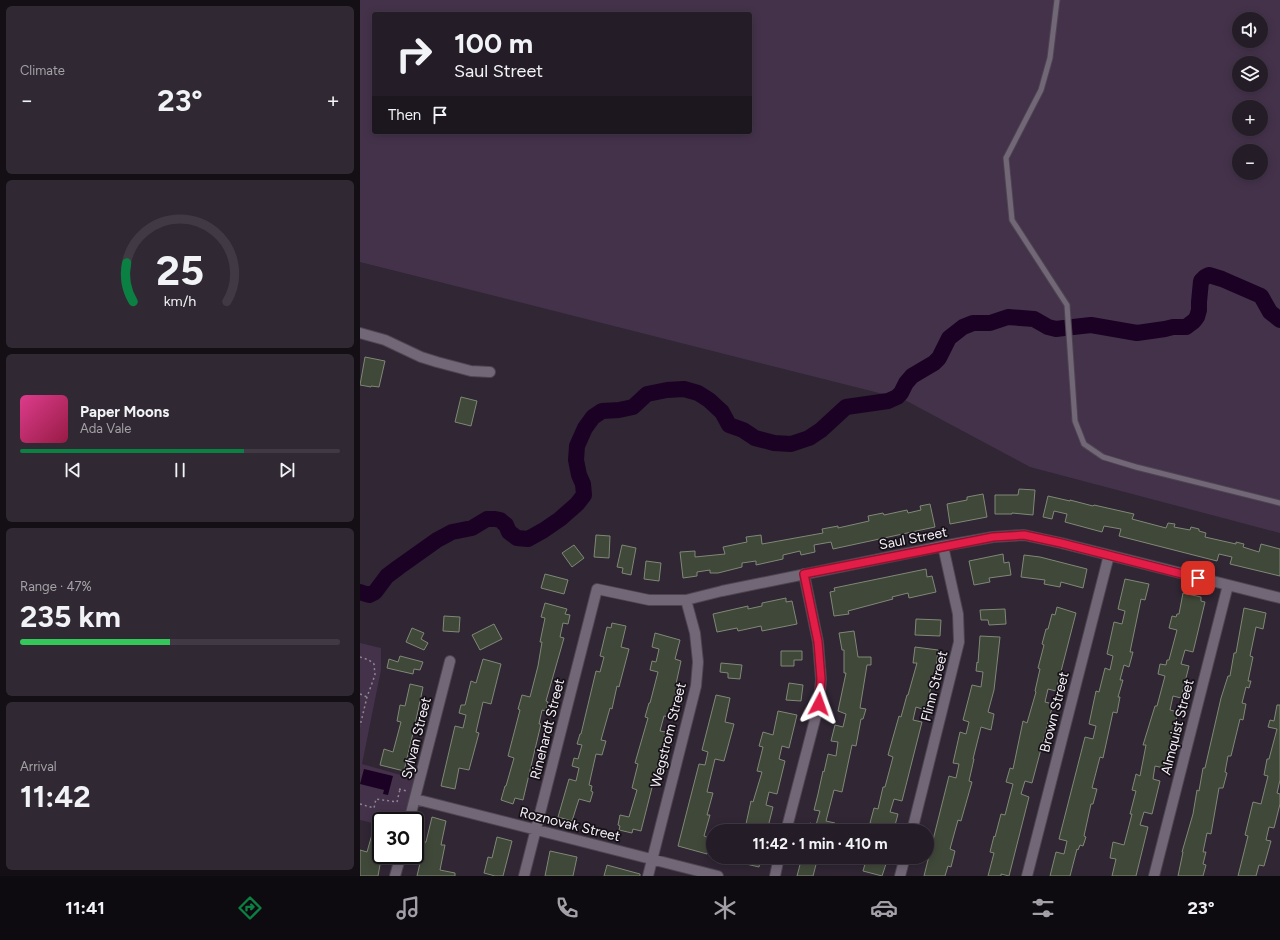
<!DOCTYPE html>
<meta charset="utf-8">
<style>
body{margin:0;font-family:Figtree,sans-serif;background:#302933;color:#f1f3f6;height:100vh;display:flex;flex-direction:column;font-size:15px;white-space:nowrap}
*{box-sizing:border-box;margin:0}
p{font-size:13px;color:#a3a1a7}
.icon{flex:none;width:22px;height:22px;fill:none;stroke:currentColor;stroke-width:2;stroke-linecap:round;stroke-linejoin:round}
.map{position:relative;flex:1;overflow:hidden}
.drawer{display:flex;flex-direction:column;gap:6px;padding:6px;background:#140f15;width:360px}
.drawer>*{flex:none}
.top-card{position:absolute;left:12px;top:12px;width:380px;height:122px;border-radius:4px;box-shadow:0 2px 10px #0003,0 0 0 1px #413a44;background:#241c27;color:#f1f3f6;overflow:hidden}
.buttons{position:absolute;left:872px;top:12px;display:grid;gap:8px}
.buttons a{display:grid;place-items:center;width:36px;height:36px;border-radius:50%;background:#241c27;box-shadow:0 2px 10px #0003,0 0 0 1px #413a44;font-size:20px}
.speed{position:absolute;left:12px;top:812px;display:flex;gap:8px;font-size:20px;font-weight:700;text-align:center}
.speed>*{display:grid;place-content:center;width:52px;height:52px;border-radius:50%;background:#241c27;box-shadow:0 2px 10px #0003,0 0 0 1px #413a44;line-height:1}
.speed .limit{border:2px solid #111;border-radius:6px;background:#fff;color:#111}
.pin{position:absolute;display:grid;place-items:center;width:34px;height:34px;color:#fff;margin:-17px;border-radius:8px;box-shadow:0 2px 6px #0006}
.me{position:absolute;width:44px;margin:-22px;rotate:4deg;stroke-linejoin:round;filter:drop-shadow(0 0 3px #0008)}
.turn{display:flex;align-items:center;gap:14px;height:84px;padding:0 16px;font-size:18px}
.turn .icon{width:52px;height:52px;stroke-width:2.5}
.turn b{display:block;font-size:28px;line-height:34px}
.then{display:flex;align-items:center;height:38px;padding:0 16px;background:#0003;gap:8px;font-size:15px}
.big{font-size:30px;font-weight:700;line-height:1.1}
.drawer .card{flex:1;display:flex;flex-direction:column;justify-content:center;gap:6px;min-width:0;padding:0 14px;border-radius:6px;background:#302933}
.drawer .dial{align-items:center;gap:0}
.dial svg{height:104px;overflow:visible;fill:none;stroke:#413a44;stroke-width:7;stroke-linecap:round;text-anchor:middle}
.dial text{fill:#f1f3f6;stroke:none}
.song{display:flex;align-items:center;gap:12px}
.cover{width:48px;height:48px;border-radius:6px;background:linear-gradient(135deg,hsl(330 70% 55%),hsl(340 70% 35%))}
.played{height:4px;border-radius:2px;background:linear-gradient(90deg,#0b8043 70%,#413a44 70%)}
.keys{display:flex;justify-content:space-around;direction:ltr}
.heat{display:flex;justify-content:space-between;align-items:center;font-size:22px;direction:ltr}
.charge{height:6px;border-radius:3px;background:linear-gradient(90deg,#34c759 47%,#413a44 0)}
.trip{position:absolute;left:346px;top:824px;width:228px;height:40px;border-radius:20px;background:#241c27;box-shadow:0 2px 10px #0003,0 0 0 1px #413a44;font-weight:700;line-height:40px;text-align:center}
.tab-bar{display:flex;height:64px;justify-content:space-around;align-items:center;background:#0e0b10;color:#a3a1a7}
.tab-bar .icon{width:28px;height:28px}
.tab-bar .on{color:#0b8043}
.tab-bar b{font-size:18px;color:#f1f3f6}
main{display:flex;flex:1;min-height:0}
.map>svg:first-child{display:block}
</style>
<main>
<section class="drawer">
<div class="card"><p>Climate</p>
<div class="heat"><a>−</a><b class="big">23°</b><a>+</a></div>
</div>
<div class="card dial"><svg viewBox="0 0 100 80">
<path d="M14 69A42 42 0 1 1 86 69"/>
<path d="M14 69A42 42 0 0 1 9 39" stroke="#0b8043"/>
<text x="50" y="56" font-size="32" font-weight="700">25</text>
<text x="50" y="72" font-size="11">km/h</text>
</svg></div>
<div class="card">
<div class="song"><i class="cover"></i><div><b>Paper Moons</b><p>Ada Vale</p></div></div>
<div class="played"></div>
<div class="keys"><svg class="icon" aria-label="previous" viewBox="0 0 24 24"><path d="M18 5L8 12l10 7zM5 5v14"/></svg><svg class="icon" aria-label="pause" viewBox="0 0 24 24"><path d="M8 5v14M16 5v14"/></svg><svg class="icon" aria-label="next" viewBox="0 0 24 24"><path d="M6 5l10 7-10 7zM19 5v14"/></svg></div>
</div>
<div class="card"><p>Range · 47%</p><b class="big">235 km</b><div class="charge"></div></div>
<div class="card"><p>Arrival</p><b class="big">11:42</b></div>
</section>
<div class="map">
<svg width="920" height="876" viewBox="0 0 920 876">
<rect width="100%" height="100%" fill="#302634"/>
<path fill="#44324b" fill-rule="evenodd" d="M0 0H920V533L670 467 543 399 0 262ZM14 14H390V132H14ZM879 19H901V41H879ZM879 63H901V85H879ZM879 107H901V129H879ZM879 151H901V173H879Z
M0 643 21 648V670L2 764 55 779 45 821H21V825L0 820Z"/>
<path fill="#1b0224" d="M4 769 33 776 28 795 23 794 24 790 0 784Z"/>
<g fill="none" stroke-linecap="round" stroke-linejoin="round">
<path stroke="#1b0224" stroke-width="16" d="M713 327 731 325 777 333 805 329 813 327H826L834 321 837 317 839 310V302L841 281 845 277 849 275 862 279 901 296 910 312 920 320
M0 592 9 595 15 592 27 576 39 567 77 540 92 532 112 528 127 519H135L140 520 146 525 149 532 157 538 168 539 184 530 200 519 217 504 224 495 223 484 219 475 216 460 217 446 225 428 233 417 242 411 259 410 273 407 287 394 307 390 324 389 338 393 349 400 362 412 369 425 383 430 395 438 414 443 431 444 449 438 461 430 486 407 528 401 537 397 541 393 546 383 552 376 574 363 579 358 589 338 603 327 613 323H630L648 317 674 319 688 327 696 329 704 328"/>
</g>
<path fill="#404939" stroke="#7f8876" d="M5 357 25 361 19 387 11 386V387L0 385Z
M101 397 117 401 111 426 95 422Z
M659 489 675 490 673 515 652 513V514H635V495H658Z
M623 494 627 517 590 524 587 504 607 500V497Z
M688 496 710 501V500L733 506 734 505 774 514 772 519 806 528 808 523 815 524 814 527 830 530 831 527 839 529V531L846 533 845 537 876 544V542L884 544 883 547 899 552 901 544 920 549V576L870 564 872 557 859 554 857 561 759 536 761 529 744 526 742 532 705 522 707 514 694 511 692 519 683 517Z
M570 504 575 527 473 549 471 542 454 545 455 552 441 555 440 551 423 555V559L396 565V561L382 563V567L358 573H350V570L337 572V576L323 578 320 552 335 551V557L365 554 363 547 387 542 386 537 401 535 402 544 463 533 462 529 478 526V528L509 521 508 516 523 513 524 515 547 510 548 513 561 510 560 506Z
M236 535 250 536 249 558 234 557Z
M214 545 224 558 212 567 202 553Z
M262 545 276 548 271 575 262 573 263 568 257 567Z
M643 554 644 563 649 562 651 575 629 578 630 582 614 585 609 561Z
M664 555 680 557 727 569 723 588 701 582 700 587 684 584 685 580 661 577Z
M286 561 301 563 299 581 284 579Z
M566 569 567 577 572 576 576 592 549 598 548 593 532 597 533 599 488 611 489 614 474 616 470 592 475 591 474 588Z
M185 574 208 580 204 594 181 588Z
M765 579 789 584 785 600 781 599 770 652H773L769 667 764 665 760 680H763L758 697H760L757 713 753 712 743 758 740 757 732 788 737 789 733 804H731L724 836 726 837 723 846 720 845 718 850 717 849 710 876H690L696 852 704 854 707 841 699 839 725 737 733 739 736 726 729 724 736 691 739 692 745 668 750 670 753 656 747 654 754 622 762 624 765 611 758 609Z
M823 593 841 597V601L845 602 835 644 833 652 825 650 821 664 829 666 821 698 813 696 810 710 818 712 804 768 795 766 793 779 800 781 792 814 784 812 780 825 788 827 776 876H752L756 859 750 858 753 842 764 845 772 814H770L776 791 772 790 776 774 780 776 786 745H783L795 706H797L805 676 798 674 800 664 806 665 807 660H809L817 630 809 628 812 616 816 617 817 614H819Z
M426 598V602L432 601 437 624 402 631 401 626 378 631 377 628 357 632 353 614 388 606V609L402 606V603Z
M185 603 207 609 205 614 210 615 208 624 203 623 200 637 204 638 186 701 188 702 186 711 182 710 179 724H181L163 800 155 798 153 804 141 800 145 786H146L154 758 148 756 160 710 158 709 162 695 170 697 178 666 182 642H180L185 618 181 617Z
M697 607 716 613 696 691 688 689 685 702 693 704 672 783 665 781 661 794 669 797 649 876 641 874V876H628L634 853 630 852 634 836 635 837 641 814 645 815 653 784 646 782 650 768 653 769 663 721 667 723 676 692 675 691 680 669 678 668 684 645 682 644 686 629H688L692 614 695 615Z
M884 608 906 613 903 629 896 627 890 656 893 657 888 681H891L889 688 886 687 882 703 886 704 883 720 880 719 871 756H868L865 772 867 773 863 788H859L851 834 847 833 843 852H846L843 864 846 865 843 876H818L823 852H822L833 814 837 790 839 791 843 768H845L861 698 868 676H870L874 653H876Z
M645 609 646 624 629 625 628 620H621L620 610Z
M84 616 100 617 99 632 83 631Z
M556 619 581 620 580 636 555 635Z
M252 623 266 626 261 647 269 649 259 687 257 686 252 709 250 708 241 740 246 741 242 755 236 754 229 785 232 786 231 791 233 792 230 802 219 799 212 821 198 817 209 779 216 781 219 768 212 766 214 758 218 759 222 745 217 744 220 734H221L236 671 240 672 244 657 240 656 247 627 251 628Z
M134 624 142 639 120 650 112 635Z
M52 628 64 633 61 639 68 643 64 650 46 642Z
M494 631 498 657H511V665H507L500 708 506 709 503 719H501L496 746 492 745 482 792 474 790 466 821 475 823 473 831H448L450 823 456 825 460 811 454 810 458 794 463 771 464 772 468 754 476 756 478 742 471 741 475 725 483 727 486 714 478 711 486 673H484V650H482L479 633Z
M295 633 320 640 315 659 321 661 316 684 318 685 310 717 304 716 300 731 306 732 281 831 273 829 272 833 259 830 260 826 258 825 260 815 269 817 277 790 272 788 278 764 275 763 288 718 285 717 289 703H290L298 672 290 670 292 661 296 662 299 649 292 647Z
M620 636 640 637 634 690 628 712 634 714 631 730 621 727 613 759H614L609 781 612 782 601 821 598 820 590 849 595 851 591 867 588 866 585 876H564L589 776 596 778 599 764 593 763 600 732 606 734 609 722 603 720 612 685 621 687 623 672 616 671 617 662 618 663Z
M555 647 578 650 576 668 565 710 556 707 553 720 562 722 542 801 534 799 530 812 538 814 534 829 510 823 514 808 518 809 523 787H525L533 757 528 755 539 716 541 717 547 695H548L557 663H553Z
M421 651H442V660H434V666H421Z
M40 656 63 662 60 670 54 669 53 674 27 668 29 659 38 662Z
M123 659 141 664 131 704 123 702 116 732 119 733 109 770 99 768 95 789 81 786 95 726 103 728 106 715 99 713 101 705H105L111 681 116 683Z
M361 663 382 665 380 679 368 678V673L360 672Z
M429 683 443 685 441 701 426 700Z
M50 684 63 687 55 725 44 771 20 765 24 749 33 752 41 722 37 721 40 705 45 706Z
M356 695 370 698 365 722 374 724 364 761 355 759 347 792 353 793 347 815H350L344 836 351 838 347 854 318 846 339 764 345 765 348 752 342 750Z
M917 705H920V780L917 793 920 794V804L914 828 909 827 906 840 911 841 904 866 899 865 896 876H878L888 836 885 835 893 802 901 804 908 776 904 775 907 759H909L917 729 908 727 910 720 914 721Z
M418 711 437 715 429 748 422 746 419 759 425 761 417 794 409 792 406 805 413 807 407 831H383L384 824H386L391 801 393 802 402 772 397 771 403 747 399 746 403 732 413 735Z
M72 817 86 821 81 845H85L80 870 95 873V876H57L65 842H66Z
M13 831 21 833V859L18 876H0V850L7 852Z
M137 837 152 841 143 876H135L124 873 128 857 132 858Z
M190 851 217 857 213 876H185Z
M369 857H401L399 867 369 860Z
M442 857H458L453 876H437Z
M507 857H514L527 861 522 876 503 871Z
M247 865 280 874V876H244Z"/>
<g fill="none" stroke-linecap="round" stroke-linejoin="round">
<defs>
<path id="service" d="M697 0 690 58 681 90 646 158 652 220 707 305 715 421 724 444 743 457 776 467 920 503"/>
<path id="minor" d="M0 333 25 340 61 357 77 362 111 371 130 372
M55 799 358 876
M49 821 90 661
M426 831 459 704 461 679 458 642 444 574
M552 831 599 642 598 614 583 546
M35 876 41 855
M164 876 237 589 289 600H326L362 591 583 546 633 537 664 535 701 543 920 598
M288 876 336 686 338 662 335 633 326 600
M415 876 419 857
M540 876 545 857
M667 876 749 555
M794 876 868 585"/>
</defs>
<use href="#service" stroke="#4d4550" stroke-width="7"/>
<use href="#minor" stroke="#4d4550" stroke-width="12"/>
<path stroke="#908793" stroke-width="1.5" stroke-dasharray="2 3" stroke-linecap="butt" d="M0 657 9 660 14 664 15 675 7 697 0 726
M0 694 7 697
M39 789 47 791
M0 804 14 808 16 799 37 802 40 789"/>
<use href="#service" stroke="#726777" stroke-width="5"/>
<use href="#minor" stroke="#726777" stroke-width="10"/>
</g>
<g fill="none" stroke-linecap="round" stroke-linejoin="round">
<defs>
<path id="route" d="M459 704 461 679 458 642 444 574 633 537 664 535 701 543 838 578"/>
</defs>
<use href="#route" stroke="#92132f" stroke-width="10"/>
<use href="#route" stroke="#e11d48" stroke-width="7"/>
</g>
<g text-anchor="middle" stroke-width="3.5" stroke-linejoin="round" paint-order="stroke">
<g font-size="14" fill="#f5eef8" stroke="#151117">
<text transform="translate(553 538) rotate(-11)" y="5">Saul Street</text>
<text transform="translate(574 686) rotate(-76)" y="5">Flinn Street</text>
<text transform="translate(694 712) rotate(-76)" y="5">Brown Street</text>
<text transform="translate(817 727) rotate(-76)" y="5">Almquist Street</text>
<text transform="translate(187 729) rotate(-76)" y="5">Rinehardt Street</text>
<text transform="translate(308 735) rotate(-76)" y="5">Wegstrom Street</text>
<text transform="translate(56 738) rotate(-76)" y="5">Sylvan Street</text>
<text transform="translate(210 824) rotate(14)" y="5">Roznovak Street</text>
</g>
</g>
</svg>
<div class="buttons">
<a><svg class="icon" aria-label="sound" viewBox="0 0 24 24"><path d="M4 9h4l5-4v14l-5-4H4zM17 9q2 3 0 6"/></svg></a>
<a><svg class="icon" aria-label="layers" viewBox="0 0 24 24"><path d="M12 4l9 5-9 5-9-5zM3 14l9 5 9-5"/></svg></a>
<a>+</a>
<a>−</a>
</div>
<div class="speed"><div class="limit">30</div></div>
<div class="pin" style="left:838px;top:578px;background:#d93025"><svg class="icon" aria-label="arrive" viewBox="0 0 24 24"><path d="M6 21V4h12l-3 4 3 4H6"/></svg></div>
<svg class="me" style="left:459px;top:704px" viewBox="-20 -20 40 40"><path d="M0-17L14 15 0 8-14 15z" fill="#e11d48" stroke="#fff" stroke-width="4"/></svg>
<div class="trip">11:42 · 1 min · 410 m</div>
<div class="top-card">
<div class="turn"><svg class="icon" aria-label="right" viewBox="0 0 24 24"><path d="M7 20v-9h11M14 6l5 5-5 5"/></svg><div><b>100 m</b>Saul Street</div></div>
<div class="then">Then<svg class="icon" aria-label="arrive" viewBox="0 0 24 24"><path d="M6 21V4h12l-3 4 3 4H6"/></svg></div>
</div>
</div>
</main>
<nav class="tab-bar">
<b>11:41</b>
<svg class="icon on" aria-label="directions" viewBox="0 0 24 24"><path d="M12 3l9 9-9 9-9-9zM9 14v-3h6M13 9l2 2-2 2"/></svg>
<svg class="icon" aria-label="music" viewBox="0 0 24 24"><path d="M9 18V5l10-2v13"/><circle cx="6" cy="18" r="3"/><circle cx="16" cy="16" r="3"/></svg>
<svg class="icon" aria-label="phone" viewBox="0 0 24 24"><path d="M5 4h4l2 5-3 2q2 4 5 5l2-3 5 2v4C11 20 4 13 5 4z"/></svg>
<svg class="icon" aria-label="climate" viewBox="0 0 24 24"><path d="M12 3v18M4 7l16 10M4 17L20 7"/></svg>
<svg class="icon" aria-label="car" viewBox="0 0 24 24"><path d="M5 17H2v-5l4-1 3-4h7l3 4 3 1v5h-3M9 17h6M6 11h13"/><circle cx="7" cy="17" r="2"/><circle cx="17" cy="17" r="2"/></svg>
<svg class="icon" aria-label="filters" viewBox="0 0 24 24"><path d="M4 7h16M4 17h16"/><circle cx="9" cy="7" r="2"/><circle cx="15" cy="17" r="2"/></svg>
<b>23°</b>
</nav>
